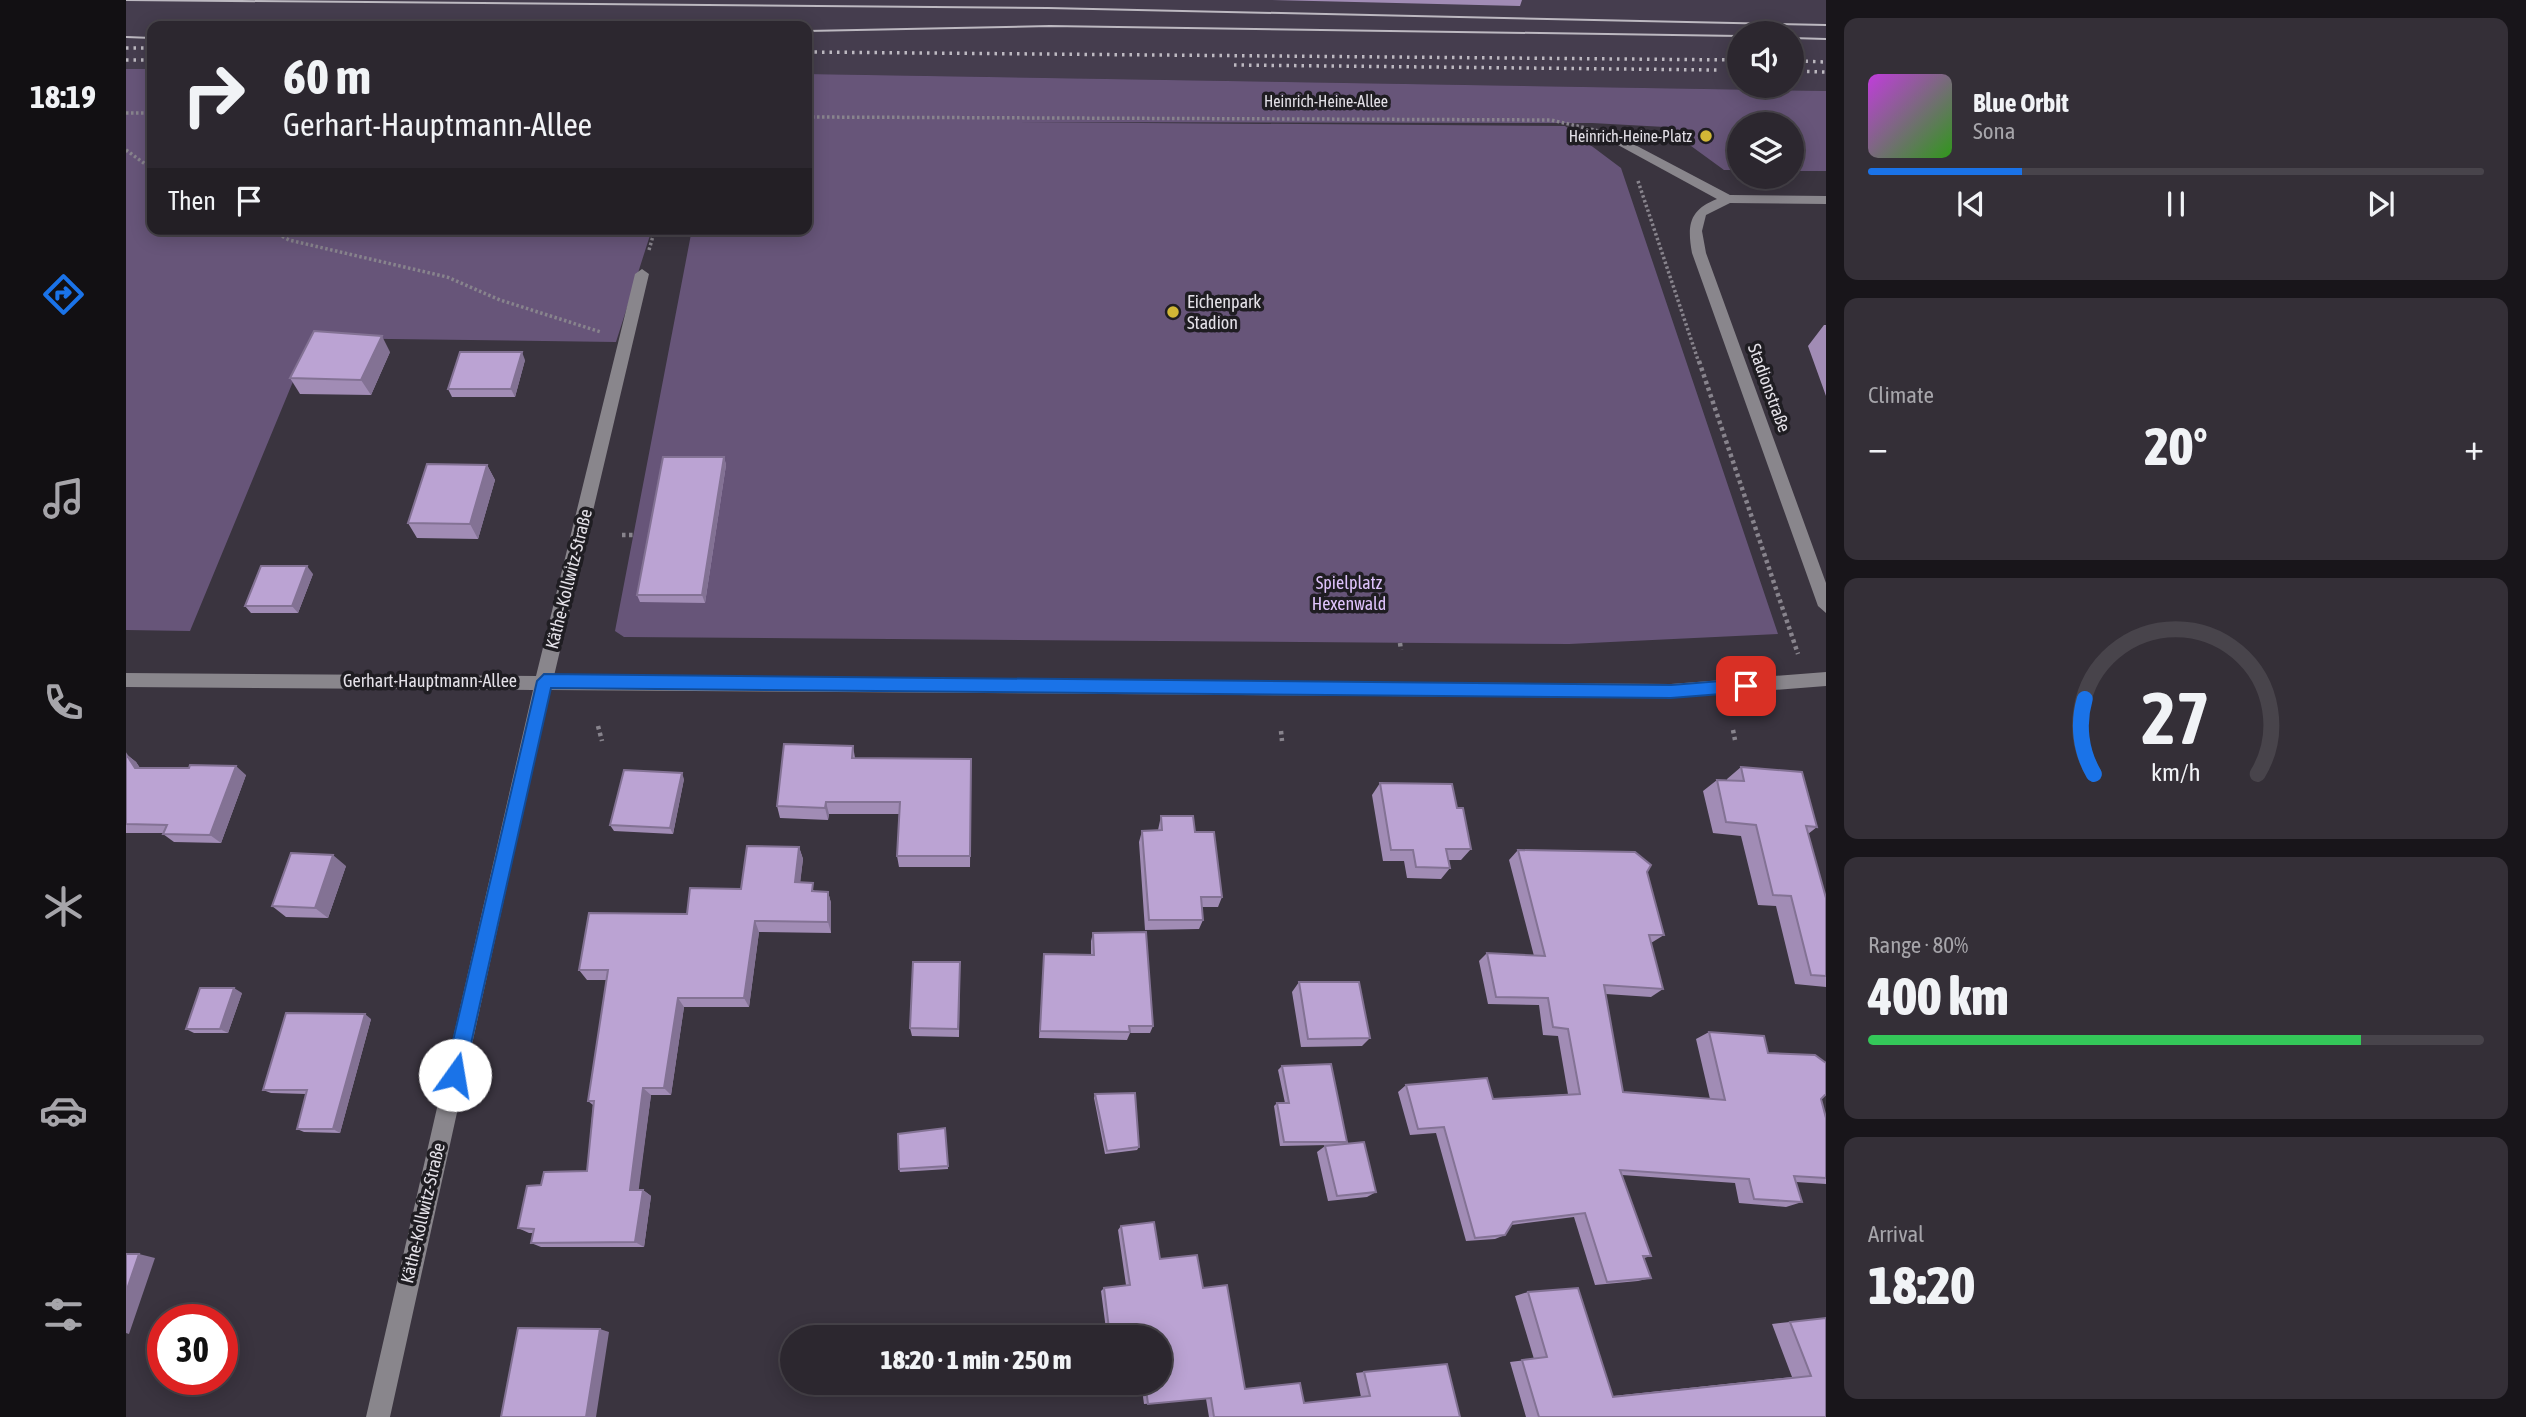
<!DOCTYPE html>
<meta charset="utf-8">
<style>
body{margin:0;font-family:"Asap Condensed",sans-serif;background:#342f37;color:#f1f3f6;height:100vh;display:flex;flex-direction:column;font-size:26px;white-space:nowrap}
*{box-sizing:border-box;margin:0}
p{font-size:23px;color:#a6a5aa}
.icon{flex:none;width:38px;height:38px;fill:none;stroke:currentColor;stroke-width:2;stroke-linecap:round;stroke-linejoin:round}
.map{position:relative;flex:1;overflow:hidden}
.panel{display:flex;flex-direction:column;gap:18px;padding:18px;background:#18151a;width:700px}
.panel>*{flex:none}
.guide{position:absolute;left:21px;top:21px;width:665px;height:214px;border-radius:14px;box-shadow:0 4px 18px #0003,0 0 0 2px #48444b;background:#2c272f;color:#f1f3f6;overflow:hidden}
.controls{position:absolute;left:1601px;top:21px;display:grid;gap:14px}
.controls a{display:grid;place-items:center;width:77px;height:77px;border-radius:50%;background:#2c272f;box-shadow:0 4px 18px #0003,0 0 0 2px #48444b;font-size:35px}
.speed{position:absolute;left:21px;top:1304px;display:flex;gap:14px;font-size:35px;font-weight:700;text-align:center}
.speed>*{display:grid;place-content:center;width:91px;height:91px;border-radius:50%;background:#2c272f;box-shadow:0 4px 18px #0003,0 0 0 2px #48444b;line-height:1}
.speed .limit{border:10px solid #d22;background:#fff;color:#111}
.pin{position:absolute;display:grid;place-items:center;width:60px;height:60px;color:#fff;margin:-30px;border-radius:14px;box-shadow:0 4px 10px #0006}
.me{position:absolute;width:77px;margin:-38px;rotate:13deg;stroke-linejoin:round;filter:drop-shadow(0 0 5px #0008)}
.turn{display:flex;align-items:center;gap:24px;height:147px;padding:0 21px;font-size:32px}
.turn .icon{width:91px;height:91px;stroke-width:2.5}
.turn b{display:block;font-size:49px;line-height:60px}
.then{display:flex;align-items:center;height:66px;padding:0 21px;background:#0003;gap:14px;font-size:26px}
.big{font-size:52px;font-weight:800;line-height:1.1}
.panel .widget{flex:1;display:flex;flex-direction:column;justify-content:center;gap:10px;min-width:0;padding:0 24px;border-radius:14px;background:#342f37}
.panel .dial{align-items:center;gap:0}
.dial svg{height:182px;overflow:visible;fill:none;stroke:#48444b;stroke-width:7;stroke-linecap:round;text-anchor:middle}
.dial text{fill:#f1f3f6;stroke:none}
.song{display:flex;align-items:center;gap:21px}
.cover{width:84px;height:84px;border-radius:10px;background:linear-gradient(135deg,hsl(290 70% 55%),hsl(110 70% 35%))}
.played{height:7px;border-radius:4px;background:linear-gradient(90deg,#1a73e8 25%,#48444b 25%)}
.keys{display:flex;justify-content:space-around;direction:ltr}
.heat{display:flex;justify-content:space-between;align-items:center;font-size:38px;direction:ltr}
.charge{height:10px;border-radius:5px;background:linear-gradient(90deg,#34c759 80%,#48444b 0)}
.trip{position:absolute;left:654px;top:1325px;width:392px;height:70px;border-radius:35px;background:#2c272f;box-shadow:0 4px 18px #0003,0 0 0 2px #48444b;font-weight:800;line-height:70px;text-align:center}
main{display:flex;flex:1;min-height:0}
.tabs{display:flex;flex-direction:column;width:126px;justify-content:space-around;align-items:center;background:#121013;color:#a6a5aa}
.tabs .icon{width:49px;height:49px}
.tabs .on{color:#1a73e8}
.tabs b{font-size:32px;color:#f1f3f6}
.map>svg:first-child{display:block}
</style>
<main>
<nav class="tabs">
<b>18:19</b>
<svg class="icon on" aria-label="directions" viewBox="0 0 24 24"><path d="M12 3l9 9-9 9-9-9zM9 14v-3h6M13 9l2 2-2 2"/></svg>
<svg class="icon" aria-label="music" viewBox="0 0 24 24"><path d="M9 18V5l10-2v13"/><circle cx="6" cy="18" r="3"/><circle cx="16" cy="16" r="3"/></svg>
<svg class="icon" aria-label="phone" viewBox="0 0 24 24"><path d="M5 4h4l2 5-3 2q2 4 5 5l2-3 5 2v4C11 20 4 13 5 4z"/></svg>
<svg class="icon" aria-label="climate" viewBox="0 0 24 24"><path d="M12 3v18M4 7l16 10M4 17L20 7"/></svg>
<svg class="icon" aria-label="car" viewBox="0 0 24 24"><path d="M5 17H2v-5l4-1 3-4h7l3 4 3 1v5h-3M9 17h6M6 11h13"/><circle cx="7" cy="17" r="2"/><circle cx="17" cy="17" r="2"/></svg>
<svg class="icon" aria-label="filters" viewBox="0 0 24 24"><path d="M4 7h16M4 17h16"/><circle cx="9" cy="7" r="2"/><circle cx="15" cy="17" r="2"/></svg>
</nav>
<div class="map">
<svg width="1700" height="1417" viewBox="0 0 1700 1417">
<rect width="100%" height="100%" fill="#3a343f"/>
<path fill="#453d4e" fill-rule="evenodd" d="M0 0H1700V91L681 74V26H26V69H0ZM1614 33H1666V86H1614Z"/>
<path fill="#675579" d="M0 69H26V229H526L490 342 185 338 64 631 0 630Z
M681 74 1700 91V171H1666V124H1614L1613 170H1598L1539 127 1466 123 885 122 1439 126 1495 168 1652 634 1443 644 498 637 489 631 566 229H681Z"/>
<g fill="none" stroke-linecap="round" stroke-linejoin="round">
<path stroke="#88848d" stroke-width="3.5" stroke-dasharray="2.5 2.5" stroke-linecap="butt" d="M0 113H26
M681 117 1425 120 1473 131
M0 150 26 169
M1512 181 1573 363
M143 229 163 240 321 277 374 300 475 332
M523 250 529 229"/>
<path stroke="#88848d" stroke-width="4.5" stroke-dasharray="3.5 3.5" stroke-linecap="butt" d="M1573 361 1672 654
M496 535H508
M1274 643 1275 650
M472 726 476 741
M1607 730 1609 740
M1155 731 1156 741"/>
<path fill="#89868c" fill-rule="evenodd" d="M1496 138 1604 195 1700 196V204L1604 203 1580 215 1576 231 1580 253 1700 583V613L1692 606 1566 253C1561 225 1563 210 1591 199L1492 145 1490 142Z
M516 269 523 274 428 676 1545 684 1700 672V686L1545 698 424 690 264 1417H240L407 690 0 687V673L410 676 509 274Z"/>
<path stroke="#bdb9c1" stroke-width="2" d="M0 0 922 8 1700 25
M681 31 924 26 1614 36
M0 37 26 38
M1666 38 1700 39"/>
<path stroke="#bdb9c1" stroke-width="3.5" stroke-dasharray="2.5 5" stroke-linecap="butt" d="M0 48H26
M681 52 1614 60
M0 60H26
M1672 61 1700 62
M1108 65 1591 70
M1666 71 1700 72"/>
</g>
<path fill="#a18cb5" d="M1146 0H1396L1394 6Z
M1698 325H1700V396L1682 346Z
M264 352 245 395 174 394 164 378Z
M399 360 389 397H326L322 389Z
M598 457 600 465 579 603 514 602 511 595Z
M361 465 369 480 352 539 291 538 282 523Z
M187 574 172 613H125L119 606Z
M727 746 729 758 845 759 844 867H773L771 856 773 814H703L702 820 654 818 651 806Z
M0 754 10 762 14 768 120 775 95 843 48 842 37 834V833H0Z
M1615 767 1691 827 1682 834 1700 898V987L1669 984 1650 906 1632 905 1615 836 1587 833 1577 791 1591 780H1601V779Z
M558 779 547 834 488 831 484 825Z
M1254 783 1331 808 1345 849 1335 860H1322L1324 868 1315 879 1281 878 1278 861H1257L1246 795Z
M1035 816 1069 832 1096 897 1092 907H1076L1077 920 1073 929 1019 930 1013 842 1016 831 1032 830Z
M673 847 677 859 674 882 689 891 702 892 705 903V933L633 932 623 1007H558L545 1095H525L512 1190H517L525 1196 518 1247H415L405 1243 407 1233H403L392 1228 415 1185 461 1171 467 1105 462 1101 481 980H461L453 970 561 914 615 889Z
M1392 850 1521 872 1538 935 1525 943 1537 989 1525 997 1480 994 1497 1092 1584 1099 1570 1039 1583 1032 1642 1053 1695 1099 1700 1118V1184L1670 1182 1676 1202 1660 1207 1613 1203 1609 1183 1496 1175 1525 1256 1518 1258 1525 1278 1512 1281 1469 1285 1448 1217 1385 1225 1379 1235 1369 1239 1340 1241 1310 1133 1284 1135 1272 1092 1280 1085 1367 1099 1442 1094 1432 1036 1417 1035 1413 1005 1362 1004 1353 961 1361 953 1408 956 1383 860Z
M220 866 202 918 160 917 146 906Z
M967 933 1027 1026 1024 1033H1004L1001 1040 913 1038 918 954 965 955V941Z
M834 972 833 1037 786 1036 784 1028Z
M1173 982 1244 1038 1236 1046 1175 1047 1166 992Z
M116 993 102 1033H68L60 1029Z
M245 1019 214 1133 178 1132 171 1129 180 1094 145 1093 137 1090Z
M1156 1066 1221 1142 1219 1144 1250 1192 1241 1197 1202 1201 1191 1152 1199 1146 1202 1145 1154 1146 1148 1106 1151 1103H1159L1152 1070Z
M969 1094 1013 1147 1011 1150 979 1154 968 1098Z
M819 1128 822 1169 774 1172 773 1169Z
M995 1226 1034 1259 1077 1288 1119 1389 1178 1403 1235 1397 1230 1373 1238 1372 1334 1417H1083L1080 1399 1018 1404 1015 1382H1034V1337H981L975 1291 978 1288 1000 1285 992 1230Z
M1402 1292 1487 1396 1666 1377 1646 1324 1700 1318V1417H1400L1384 1362 1408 1359 1389 1296Z"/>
<path fill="#837294" d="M256 336 264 352 245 395 235 380Z
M396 352 399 360 389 397 385 389Z
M598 457 600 465 579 603 576 595Z
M361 465 369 480 352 539 344 524Z
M181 566 187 574 172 613 166 606Z
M0 754 10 762 20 777 9 768Z
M110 766 120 775 95 843 84 835Z
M556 773 558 779 547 834 544 828Z
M700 802 703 814 702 820 699 808Z
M673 847 677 859 673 893 669 882Z
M207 855 220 866 202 918 189 908Z
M702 892 705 903V933L702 922Z
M629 921 633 932 623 1007 618 998Z
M108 988 116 993 102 1033 94 1029Z
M552 998 558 1007 545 1095 538 1088Z
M239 1014 245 1019 214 1133 207 1129Z
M517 1088 525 1095 512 1195 504 1190Z
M517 1190 525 1196 518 1247 509 1242Z
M13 1254 29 1258 3 1334 0 1333V1292Z
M474 1329 483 1332 470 1417H460Z"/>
<path fill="#bba3d3" stroke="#837294" stroke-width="2" d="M188 331 256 336 235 380 164 378Z
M334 352H396L385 389H322Z
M537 457H598L576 595H511Z
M301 464 361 465 344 524 282 523Z
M135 566H181L166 606H119Z
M658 744 727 746 726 758 845 759 844 856H771L774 802H700L699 808 651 806Z
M0 754 9 768H63L64 765 110 766 84 835 37 834 41 825 0 824Z
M1615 767 1676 772 1691 827 1680 826 1700 898V976L1685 975 1665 896 1647 895 1630 825 1600 822 1591 780 1618 781Z
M498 770 556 773 544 828 484 825Z
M1254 783 1326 784 1331 808H1337L1345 849H1320L1324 868 1290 867 1287 850H1265Z
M1035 816H1067L1069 832H1088L1096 897H1075L1077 920H1023L1016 831 1036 830Z
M621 846 673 847 669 882 687 883 686 891 702 892V922L629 921 618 998H552L538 1088H517L504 1190H517L509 1242 405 1243 408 1229 392 1228 401 1186 415 1185 418 1172 461 1171 468 1101H462L482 970H453L463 913 561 914 564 888 615 889Z
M1392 850 1509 852 1525 865 1521 872 1538 935H1523L1537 989 1478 985 1497 1092 1599 1100 1583 1032 1638 1036 1642 1053 1689 1055 1700 1063V1094L1695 1099 1700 1118V1178L1668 1176 1676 1202 1628 1199 1623 1179 1494 1170 1525 1256H1517L1525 1278 1481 1282 1459 1213 1387 1222 1379 1235 1349 1238 1318 1127 1292 1129 1280 1085 1361 1078 1367 1099 1454 1094 1442 1029 1427 1027 1422 998 1370 997 1361 953 1419 956Z
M165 853 207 855 189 908 146 906Z
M1020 932 1027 1026H1003L1004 1032 914 1031 918 954 968 955 967 933Z
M787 962H834L832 1029 784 1028Z
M1173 982H1233L1244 1038 1182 1039Z
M74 988H108L94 1029H60Z
M160 1013 239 1014 207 1129H171L181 1090H137Z
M1205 1064 1221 1142H1158L1151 1103H1163L1156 1066Z
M1009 1093 1013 1147 981 1151 969 1094Z
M819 1128 822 1166 773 1169 772 1134Z
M1238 1142 1250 1192 1211 1196 1199 1146Z
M1028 1222 1034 1259 1071 1255 1077 1288 1101 1285 1119 1389 1174 1383 1178 1403 1244 1396 1238 1372 1321 1364 1334 1417H1088L1085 1398 1022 1404 1019 1382H1034V1337H984L978 1288 1004 1285 995 1226Z
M0 1254H13L0 1292Z
M1452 1288 1487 1397 1685 1376 1664 1322 1700 1318V1417H1413L1396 1360 1421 1357 1402 1292Z
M392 1328 474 1329 460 1417H375Z"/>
<path fill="#1a73e8" stroke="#114b97" stroke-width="2" d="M418 674 1545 685 1620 679 1628 686 1620 692 1545 698 425 688 338 1075 335 1082 329 1085 322 1082 319 1075 411 681Z"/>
<g fill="#d1b736" stroke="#1f1d22" stroke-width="2.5">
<circle cx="1580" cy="136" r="7"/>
<circle cx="1047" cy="312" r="7"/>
</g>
<g text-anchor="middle" stroke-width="7" stroke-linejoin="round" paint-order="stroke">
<g font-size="16" fill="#e4e1e8" stroke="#1f1d22">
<text x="1200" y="107">Heinrich-Heine-Allee</text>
</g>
<g font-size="16" fill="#e4e1e8" stroke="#1f1d22" text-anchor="end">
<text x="1566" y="142">Heinrich-Heine-Platz</text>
</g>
<g font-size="18" fill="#e4e1e8" stroke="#1f1d22" text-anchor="start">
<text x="1061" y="308">Eichenpark<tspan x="1061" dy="21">Stadion</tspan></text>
</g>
<g font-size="18" fill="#e4e1e8" stroke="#1f1d22">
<text transform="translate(1643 388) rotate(70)" y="6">Stadionstraße</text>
<text transform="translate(443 579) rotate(-76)" y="6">Käthe-Kollwitz-Straße</text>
<text x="304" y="687">Gerhart-Hauptmann-Allee</text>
<text transform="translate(297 1213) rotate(-77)" y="6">Käthe-Kollwitz-Straße</text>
</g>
<g font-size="18" fill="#dfc3fb" stroke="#1f1d22">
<text x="1223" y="589">Spielplatz<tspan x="1223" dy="21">Hexenwald</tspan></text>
</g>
</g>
</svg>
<div class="controls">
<a><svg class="icon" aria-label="sound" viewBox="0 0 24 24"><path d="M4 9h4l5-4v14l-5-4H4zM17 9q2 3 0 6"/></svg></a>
<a><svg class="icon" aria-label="layers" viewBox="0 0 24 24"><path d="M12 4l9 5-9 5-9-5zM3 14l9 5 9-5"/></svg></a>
</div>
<div class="speed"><div class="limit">30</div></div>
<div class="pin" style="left:1620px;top:686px;background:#d93025"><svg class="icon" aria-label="arrive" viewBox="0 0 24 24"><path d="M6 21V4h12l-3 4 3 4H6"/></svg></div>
<svg class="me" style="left:329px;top:1075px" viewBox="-20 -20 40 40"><circle r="19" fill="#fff"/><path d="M0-13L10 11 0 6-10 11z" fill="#1a73e8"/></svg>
<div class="trip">18:20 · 1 min · 250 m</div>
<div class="guide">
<div class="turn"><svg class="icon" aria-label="right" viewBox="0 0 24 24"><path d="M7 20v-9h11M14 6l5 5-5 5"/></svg><div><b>60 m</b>Gerhart-Hauptmann-Allee</div></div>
<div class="then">Then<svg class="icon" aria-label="arrive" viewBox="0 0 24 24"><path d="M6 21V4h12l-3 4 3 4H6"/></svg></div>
</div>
</div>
<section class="panel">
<div class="widget">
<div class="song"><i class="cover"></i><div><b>Blue Orbit</b><p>Sona</p></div></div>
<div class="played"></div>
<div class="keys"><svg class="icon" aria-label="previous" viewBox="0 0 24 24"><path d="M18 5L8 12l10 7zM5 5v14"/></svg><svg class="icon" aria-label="pause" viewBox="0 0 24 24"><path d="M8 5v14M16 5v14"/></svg><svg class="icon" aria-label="next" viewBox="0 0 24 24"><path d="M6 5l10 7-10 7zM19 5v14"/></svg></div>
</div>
<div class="widget"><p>Climate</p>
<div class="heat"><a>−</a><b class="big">20°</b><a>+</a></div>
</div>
<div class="widget dial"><svg viewBox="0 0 100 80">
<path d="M14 69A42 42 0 1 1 86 69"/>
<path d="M14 69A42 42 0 0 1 10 36" stroke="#1a73e8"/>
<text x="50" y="56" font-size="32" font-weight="700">27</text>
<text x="50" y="72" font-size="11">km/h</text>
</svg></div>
<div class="widget"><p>Range · 80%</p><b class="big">400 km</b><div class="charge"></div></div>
<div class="widget"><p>Arrival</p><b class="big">18:20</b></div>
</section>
</main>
